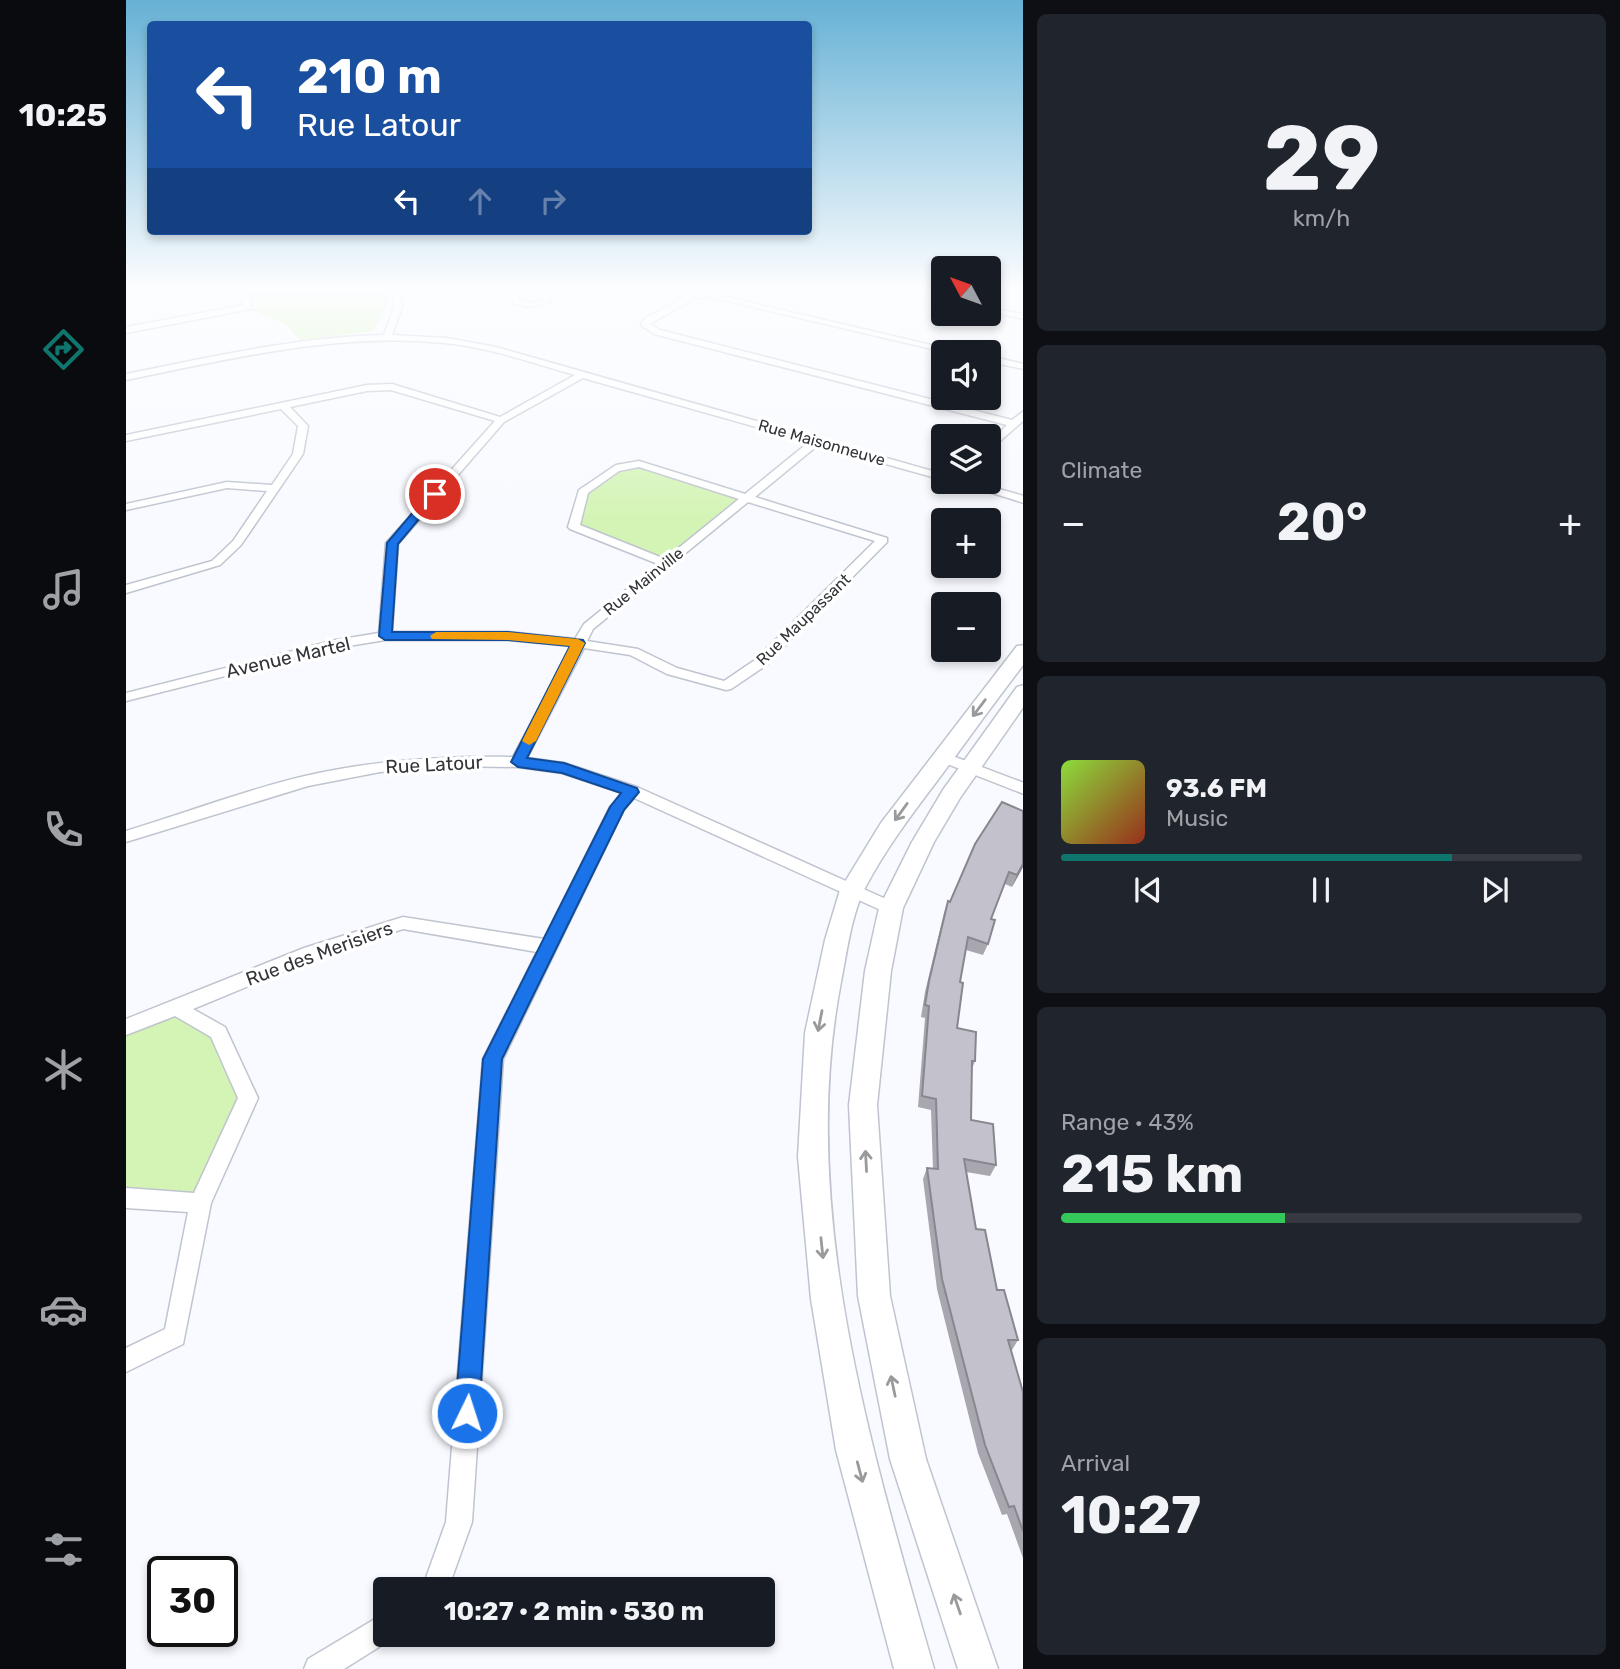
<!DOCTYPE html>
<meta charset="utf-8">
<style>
body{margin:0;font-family:Rubik,sans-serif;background:#20242c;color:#f1f3f6;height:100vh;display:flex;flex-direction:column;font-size:26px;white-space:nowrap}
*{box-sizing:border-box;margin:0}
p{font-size:23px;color:#9ea1a6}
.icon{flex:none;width:38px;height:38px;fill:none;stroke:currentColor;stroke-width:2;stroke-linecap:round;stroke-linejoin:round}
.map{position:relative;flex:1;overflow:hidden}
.drawer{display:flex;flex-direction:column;gap:14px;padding:14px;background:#0d0f14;width:597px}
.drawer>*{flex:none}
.top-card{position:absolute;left:21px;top:21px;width:665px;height:214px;border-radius:7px;box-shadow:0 4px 10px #0003;background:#1a4fa0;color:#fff;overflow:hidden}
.needle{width:46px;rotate:311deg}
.controls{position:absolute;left:805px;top:256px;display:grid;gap:14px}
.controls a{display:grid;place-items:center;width:70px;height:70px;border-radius:7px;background:#171b24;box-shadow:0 4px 10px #0003;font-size:35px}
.speed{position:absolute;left:21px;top:1556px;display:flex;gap:14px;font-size:35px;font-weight:700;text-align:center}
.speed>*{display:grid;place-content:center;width:91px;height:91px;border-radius:50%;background:#171b24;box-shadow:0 4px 10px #0003;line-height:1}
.speed .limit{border:4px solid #111;border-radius:10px;background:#fff;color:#111}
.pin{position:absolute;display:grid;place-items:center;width:60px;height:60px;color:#fff;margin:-30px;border:4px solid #fff;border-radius:50%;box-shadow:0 2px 7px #0007}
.me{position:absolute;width:77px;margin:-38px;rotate:4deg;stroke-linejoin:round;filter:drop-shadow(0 0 5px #0008)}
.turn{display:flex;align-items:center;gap:24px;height:147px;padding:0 35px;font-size:32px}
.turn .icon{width:91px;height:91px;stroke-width:2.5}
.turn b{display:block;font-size:49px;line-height:60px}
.lanes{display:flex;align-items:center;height:66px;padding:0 35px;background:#0003;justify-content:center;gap:35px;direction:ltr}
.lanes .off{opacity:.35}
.big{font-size:52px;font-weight:700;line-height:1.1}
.drawer .widget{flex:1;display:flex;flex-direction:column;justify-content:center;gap:10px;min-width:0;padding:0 24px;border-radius:10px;background:#20242c}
.drawer .dial{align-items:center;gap:0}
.dial b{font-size:91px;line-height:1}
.song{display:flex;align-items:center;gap:21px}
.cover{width:84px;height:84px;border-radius:10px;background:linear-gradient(135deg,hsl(90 70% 55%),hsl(10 70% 35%))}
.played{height:7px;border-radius:4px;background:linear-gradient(90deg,#0f766e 75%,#363941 75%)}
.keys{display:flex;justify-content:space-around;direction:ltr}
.heat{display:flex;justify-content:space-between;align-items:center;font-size:38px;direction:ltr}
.charge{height:10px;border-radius:5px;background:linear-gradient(90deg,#34c759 43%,#363941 0)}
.trip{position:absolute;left:247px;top:1577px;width:402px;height:70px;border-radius:7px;background:#171b24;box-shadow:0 4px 10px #0003;font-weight:700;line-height:70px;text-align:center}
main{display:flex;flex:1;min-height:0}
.tab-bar{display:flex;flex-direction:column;width:126px;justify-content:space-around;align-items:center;background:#090b0e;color:#9ea1a6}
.tab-bar .icon{width:49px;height:49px}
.tab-bar .active{color:#0f766e}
.tab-bar b{font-size:32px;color:#f1f3f6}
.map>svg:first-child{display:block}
</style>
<main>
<nav class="tab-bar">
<b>10:25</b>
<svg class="icon active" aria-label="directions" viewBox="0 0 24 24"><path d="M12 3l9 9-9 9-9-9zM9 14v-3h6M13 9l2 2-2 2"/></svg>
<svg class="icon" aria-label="music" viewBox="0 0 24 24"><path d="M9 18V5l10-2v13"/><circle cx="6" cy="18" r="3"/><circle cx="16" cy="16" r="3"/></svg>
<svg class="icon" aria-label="phone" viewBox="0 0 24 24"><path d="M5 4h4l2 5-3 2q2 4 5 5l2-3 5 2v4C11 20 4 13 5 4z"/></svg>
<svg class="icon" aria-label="climate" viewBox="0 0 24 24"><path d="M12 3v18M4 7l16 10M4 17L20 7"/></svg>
<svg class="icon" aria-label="car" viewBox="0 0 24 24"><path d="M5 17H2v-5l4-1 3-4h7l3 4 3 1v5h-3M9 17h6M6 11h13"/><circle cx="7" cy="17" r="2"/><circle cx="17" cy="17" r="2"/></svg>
<svg class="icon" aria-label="filters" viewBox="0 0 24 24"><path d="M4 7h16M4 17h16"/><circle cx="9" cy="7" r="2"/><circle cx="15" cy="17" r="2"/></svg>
</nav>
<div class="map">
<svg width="898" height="1669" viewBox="0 0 898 1669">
<rect width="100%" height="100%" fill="#f8faff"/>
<path fill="#d3f4b4" d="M119 290H259L262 304 247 331 174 340 159 324 126 310 132 304Z
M513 464 618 498 539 563 448 527 457 492 490 468Z
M50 1008 92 1032 122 1098 74 1203 0 1198V1027Z"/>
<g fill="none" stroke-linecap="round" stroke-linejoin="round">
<defs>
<path id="street" d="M106 290H115L126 301 125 309 0 333V327L118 305Z
M266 290H274L276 307 266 335 321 338 370 347 817 474V480L692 445 629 497 761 538V542L639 666 605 689 600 690 541 674 504 655 458 648 401 758 438 763 511 787 771 904 773 908 771 912H759L508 798 498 809 377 1059 346 1522 322 1589H296L320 1522 357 1059 411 952 277 929 190 958 67 1009 99 1027 132 1098 85 1203 57 1344 0 1372V1348L39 1329 62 1212 0 1208V1188L68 1193 112 1098 85 1037 49 1016 0 1035V1019L178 948 277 917 418 939 484 807 496 793 436 773 392 767 325 766 254 772 182 786 0 842V831C59 813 119 790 179 776 248 760 317 756 387 757L446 646 382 640H259L210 648 0 701V693L210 640 253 633 260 543 369 421 265 390 241 391 164 407 182 426 177 454 115 545 94 565 0 593V585L86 561 107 541 141 491 101 488 0 510V504L101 482 146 485 167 454 172 426 155 409 0 441V435L241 385 266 384 374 417 449 375C406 363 363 347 318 343 211 332 105 359 0 380V374C85 357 170 337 258 335L268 307ZM457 378 683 442 619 494 513 461 490 465 453 490 442 527 444 529 532 564 458 624 449 639 382 632H266L272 544 378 422ZM513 467 613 499 539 559 454 525 462 493 493 471ZM622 502 749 541 629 660 598 681 551 668 512 649 461 641 467 629Z
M383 290H391L394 300 403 303 416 300 415 290H423L424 302 403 307 388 303Z
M865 290H874L863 298Z
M584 293 835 352H819L584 297 569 298 524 324 534 330 886 420 898 411V420L863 451V443L881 425 528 334 515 325 518 319 564 294Z
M863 308 898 314V319L863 312Z
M863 356 898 364V369L863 362Z
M828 481H845L898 496V503Z
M816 752 898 783V794L811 760 809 757 811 754Z
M259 1613V1634H270L269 1637 218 1669H178L182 1659Z"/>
<path id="secondary" d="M898 645V664C868 703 840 742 811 781 785 815 759 850 739 888 725 916 721 952 715 982 671 1210 746 1451 808 1669H768L710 1450 685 1299 672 1157 679 1033 699 940 714 890 755 823 891 646Z
M898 685V706L834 798 808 842 777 908 765 971 751 1105 764 1296 800 1459 872 1669H832L764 1459 732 1296 723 1105 739 971 753 908 786 842 817 790 891 687Z"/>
</defs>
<use href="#street" stroke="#bfc4cf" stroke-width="3"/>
<use href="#secondary" stroke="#bfc4cf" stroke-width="3"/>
<use href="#street" fill="#fff" fill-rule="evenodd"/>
<use href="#secondary" fill="#fff" fill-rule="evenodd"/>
</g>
<path fill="#a8a6af" d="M897 811V867L886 887 879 884 865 919 862 944 857 955 840 950 834 982 831 1028 849 1061 846 1069 845 1120 870 1165 864 1176 840 1172 850 1229 871 1290 892 1340 886 1350H884L897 1392V1558L881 1514 876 1515 852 1453 811 1289 797 1179 801 1168 807 1169 805 1110 792 1107 799 1018 795 1017 799 992 818 913 822 901 824 902Z"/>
<path fill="#88878f" d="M897 864V867L886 887 891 875Z"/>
<path fill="#c3c1cc" stroke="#88878f" stroke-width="2" d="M876 802 897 811V864L891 875 883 872 865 919 869 920 862 944 842 937 834 982 837 983 831 1028 850 1032 849 1061H846L845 1120 867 1124 870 1165 838 1159 850 1229 859 1230 871 1290H878L892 1340H882L897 1392V1531L888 1506 883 1507 859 1445 816 1279 801 1168 812 1169 810 1099 796 1096 803 1006 799 1005 803 981 822 901 824 902 849 844Z"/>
<defs><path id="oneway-shaft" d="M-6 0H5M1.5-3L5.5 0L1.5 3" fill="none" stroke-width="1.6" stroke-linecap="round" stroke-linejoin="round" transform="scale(1.75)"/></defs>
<g stroke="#989a9c">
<use href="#oneway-shaft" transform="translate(853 708) rotate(127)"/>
<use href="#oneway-shaft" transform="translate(775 812) rotate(126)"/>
<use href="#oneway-shaft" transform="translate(694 1021) rotate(101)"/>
<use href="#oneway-shaft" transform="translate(740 1161) rotate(-93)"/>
<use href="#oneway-shaft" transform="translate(696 1248) rotate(84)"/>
<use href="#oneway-shaft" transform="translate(767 1386) rotate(-102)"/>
<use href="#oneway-shaft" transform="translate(734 1472) rotate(75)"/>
<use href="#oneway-shaft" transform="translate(831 1604) rotate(-109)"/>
</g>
<linearGradient id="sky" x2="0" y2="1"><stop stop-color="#66b1d5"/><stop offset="0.55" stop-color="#fcfdff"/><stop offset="1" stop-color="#fcfdff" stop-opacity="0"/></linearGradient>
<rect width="898" height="524" fill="url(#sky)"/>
<path fill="#1a73e8" stroke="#114b97" stroke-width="2" d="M305 491 314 494 272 544 266 632H382L457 640 459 643 401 758 438 763 511 788 513 792 498 810 376 1059 353 1413 350 1422 341 1426 332 1422 329 1413 357 1059 484 807 495 793 436 773 392 767 385 762 444 646 382 640H259L253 636 261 543Z"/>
<path fill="#f59e0b" d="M310 632H382L452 639 459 643 410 741 403 745 396 741 444 646 382 640 306 639 304 636Z"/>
<g text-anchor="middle" stroke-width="7" stroke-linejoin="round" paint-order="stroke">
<g font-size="16" fill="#323438" stroke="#fff">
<text transform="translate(696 442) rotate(16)" y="6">Rue Maisonneuve</text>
<text transform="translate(517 581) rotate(-39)" y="6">Rue Mainville</text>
<text transform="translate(677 619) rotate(-44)" y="6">Rue Maupassant</text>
</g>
<g font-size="19" fill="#323438" stroke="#fff">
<text transform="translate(162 657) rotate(-13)" y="7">Avenue Martel</text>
<text transform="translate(308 764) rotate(-3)" y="7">Rue Latour</text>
<text transform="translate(193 953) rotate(-20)" y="7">Rue des Merisiers</text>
</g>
</g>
</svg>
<div class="controls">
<a><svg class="needle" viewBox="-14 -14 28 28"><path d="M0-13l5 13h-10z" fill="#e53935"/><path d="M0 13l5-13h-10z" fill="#9ea1a6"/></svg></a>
<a><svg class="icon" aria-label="sound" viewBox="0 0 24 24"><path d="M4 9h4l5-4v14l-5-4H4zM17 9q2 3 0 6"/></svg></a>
<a><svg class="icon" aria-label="layers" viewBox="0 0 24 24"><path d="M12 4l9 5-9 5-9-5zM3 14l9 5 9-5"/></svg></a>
<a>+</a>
<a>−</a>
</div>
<div class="speed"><div class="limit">30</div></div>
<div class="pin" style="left:309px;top:494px;background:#d93025"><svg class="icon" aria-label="arrive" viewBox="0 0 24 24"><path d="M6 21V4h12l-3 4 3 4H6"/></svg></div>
<svg class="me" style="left:341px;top:1413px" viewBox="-20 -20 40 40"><circle r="17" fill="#1a73e8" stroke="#fff" stroke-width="3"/><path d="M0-11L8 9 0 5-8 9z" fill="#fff"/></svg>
<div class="trip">10:27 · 2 min · 530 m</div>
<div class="top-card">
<div class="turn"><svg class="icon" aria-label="left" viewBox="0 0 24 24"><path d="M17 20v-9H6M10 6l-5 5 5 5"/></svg><div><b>210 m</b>Rue Latour</div></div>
<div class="lanes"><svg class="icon" aria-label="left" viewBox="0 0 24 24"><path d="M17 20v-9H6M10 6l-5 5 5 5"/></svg><svg class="icon off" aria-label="ahead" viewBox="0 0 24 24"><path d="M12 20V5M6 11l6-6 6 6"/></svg><svg class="icon off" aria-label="right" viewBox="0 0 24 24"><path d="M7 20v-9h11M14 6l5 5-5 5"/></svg></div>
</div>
</div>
<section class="drawer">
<div class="widget dial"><b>29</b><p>km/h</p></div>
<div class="widget"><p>Climate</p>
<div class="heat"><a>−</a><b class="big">20°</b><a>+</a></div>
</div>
<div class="widget">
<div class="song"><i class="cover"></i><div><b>93.6 FM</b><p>Music</p></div></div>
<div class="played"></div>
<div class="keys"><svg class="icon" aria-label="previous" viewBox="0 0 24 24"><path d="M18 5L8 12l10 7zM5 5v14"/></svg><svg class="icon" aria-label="pause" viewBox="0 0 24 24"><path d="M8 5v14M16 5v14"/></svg><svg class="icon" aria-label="next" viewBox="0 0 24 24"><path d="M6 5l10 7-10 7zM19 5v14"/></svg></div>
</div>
<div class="widget"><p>Range · 43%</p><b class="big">215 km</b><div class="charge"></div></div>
<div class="widget"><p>Arrival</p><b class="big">10:27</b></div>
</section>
</main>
